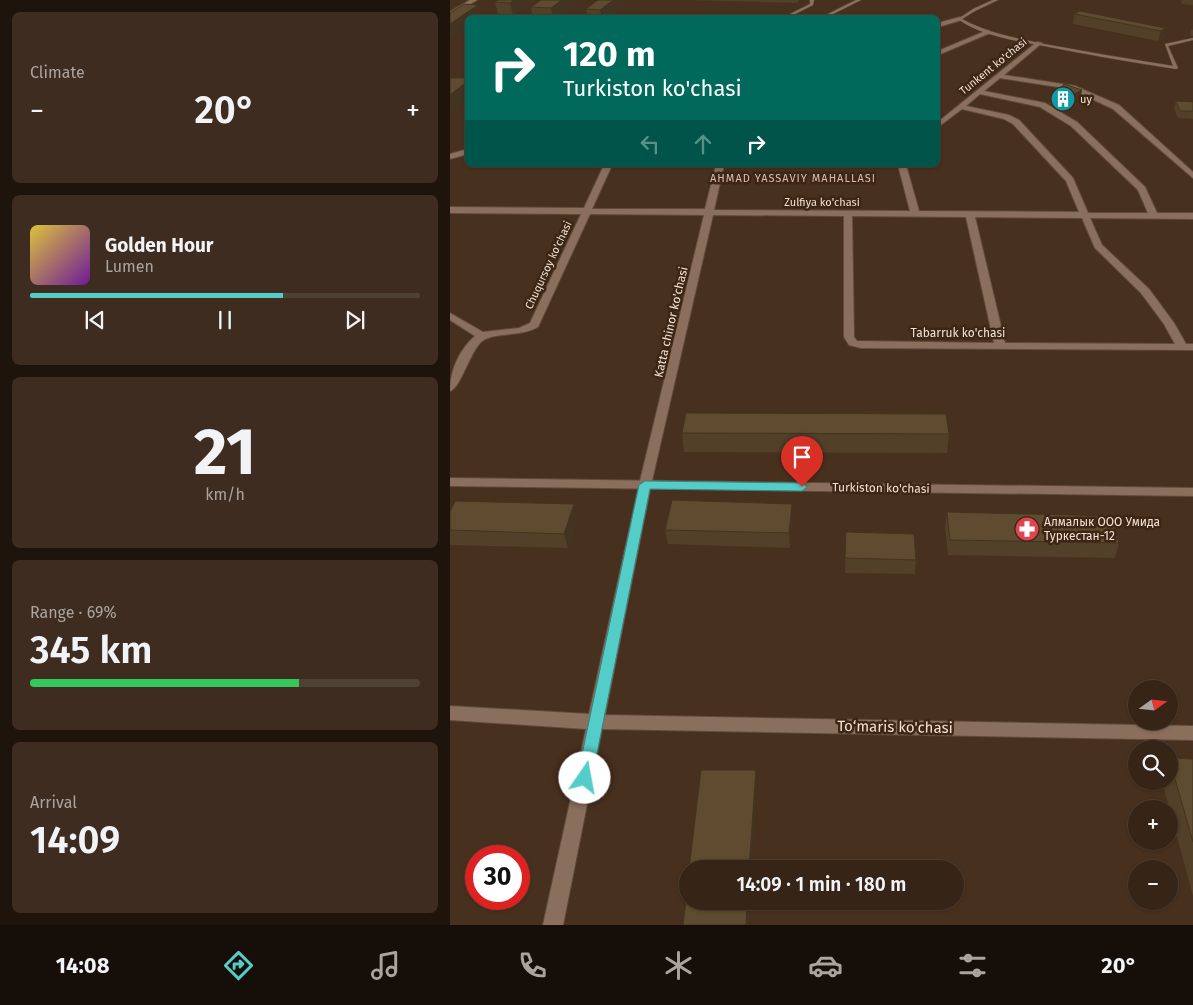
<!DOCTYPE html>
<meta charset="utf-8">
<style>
body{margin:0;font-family:"Fira Sans",sans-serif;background:#3d2c1f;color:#f1f3f6;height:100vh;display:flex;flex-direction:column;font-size:19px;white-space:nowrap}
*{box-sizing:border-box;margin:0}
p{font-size:16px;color:#aaa4a1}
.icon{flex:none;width:28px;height:28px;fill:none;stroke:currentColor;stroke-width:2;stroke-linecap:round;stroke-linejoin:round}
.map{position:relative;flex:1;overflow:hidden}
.sheet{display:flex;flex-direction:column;gap:12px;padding:12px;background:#1e140c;width:450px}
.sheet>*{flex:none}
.top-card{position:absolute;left:15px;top:15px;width:475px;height:152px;border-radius:8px;box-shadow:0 1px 4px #0004,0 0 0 1px #504135;background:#00695c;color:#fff;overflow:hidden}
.needle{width:32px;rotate:75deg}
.buttons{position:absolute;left:678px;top:680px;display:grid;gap:10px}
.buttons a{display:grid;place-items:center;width:50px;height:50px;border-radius:50%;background:#362416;box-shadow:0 1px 4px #0004,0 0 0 1px #504135;font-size:25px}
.speed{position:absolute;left:15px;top:845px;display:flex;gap:10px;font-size:25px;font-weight:700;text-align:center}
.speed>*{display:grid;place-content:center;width:65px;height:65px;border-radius:50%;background:#362416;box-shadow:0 1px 4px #0004,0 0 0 1px #504135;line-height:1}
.speed .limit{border:8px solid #d22;background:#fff;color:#111}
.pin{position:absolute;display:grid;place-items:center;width:42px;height:42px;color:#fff;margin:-51px -21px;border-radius:50% 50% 50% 0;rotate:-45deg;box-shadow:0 0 5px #0007}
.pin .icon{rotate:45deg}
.me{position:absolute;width:55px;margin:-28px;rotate:12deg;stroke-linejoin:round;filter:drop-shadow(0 0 4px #0008)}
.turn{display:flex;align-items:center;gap:18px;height:105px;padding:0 15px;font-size:22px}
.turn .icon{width:65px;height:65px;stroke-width:2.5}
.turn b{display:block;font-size:35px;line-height:42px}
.lanes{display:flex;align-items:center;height:48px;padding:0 15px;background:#0003;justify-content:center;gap:25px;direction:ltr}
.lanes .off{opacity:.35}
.big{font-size:38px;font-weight:600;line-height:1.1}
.sheet .tile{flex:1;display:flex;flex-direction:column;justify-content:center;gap:8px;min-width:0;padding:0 18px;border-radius:8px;background:#3d2c1f}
.sheet .dial{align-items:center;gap:0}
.dial b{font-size:65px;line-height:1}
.song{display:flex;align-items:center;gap:15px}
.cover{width:60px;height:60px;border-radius:8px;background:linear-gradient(135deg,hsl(50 70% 55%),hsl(280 70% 35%))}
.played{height:5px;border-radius:2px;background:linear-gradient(90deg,#54cdc8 65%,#504135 65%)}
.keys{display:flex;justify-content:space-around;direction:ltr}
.heat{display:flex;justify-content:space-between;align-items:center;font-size:28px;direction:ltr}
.charge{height:8px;border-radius:4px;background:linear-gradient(90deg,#34c759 69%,#504135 0)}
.trip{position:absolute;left:229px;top:860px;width:285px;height:50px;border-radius:25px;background:#362416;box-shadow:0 1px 4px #0004,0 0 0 1px #504135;font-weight:600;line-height:50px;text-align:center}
.menu{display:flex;height:80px;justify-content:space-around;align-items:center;background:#160e09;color:#aaa4a1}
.menu .icon{width:35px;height:35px}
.menu .selected{color:#54cdc8}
.menu b{font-size:22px;color:#f1f3f6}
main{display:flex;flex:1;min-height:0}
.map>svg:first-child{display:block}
</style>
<main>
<section class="sheet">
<div class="tile"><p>Climate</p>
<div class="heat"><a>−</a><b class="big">20°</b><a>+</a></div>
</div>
<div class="tile">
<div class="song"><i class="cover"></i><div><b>Golden Hour</b><p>Lumen</p></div></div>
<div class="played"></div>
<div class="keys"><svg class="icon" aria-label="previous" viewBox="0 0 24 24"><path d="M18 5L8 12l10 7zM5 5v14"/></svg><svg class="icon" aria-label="pause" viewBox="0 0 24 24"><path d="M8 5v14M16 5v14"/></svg><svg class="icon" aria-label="next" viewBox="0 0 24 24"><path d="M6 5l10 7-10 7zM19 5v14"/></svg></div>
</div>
<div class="tile dial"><b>21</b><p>km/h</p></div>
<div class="tile"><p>Range · 69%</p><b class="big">345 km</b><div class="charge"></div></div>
<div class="tile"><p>Arrival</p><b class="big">14:09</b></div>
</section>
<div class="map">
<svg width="743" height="925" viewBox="0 0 743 925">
<rect width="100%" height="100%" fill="#48301e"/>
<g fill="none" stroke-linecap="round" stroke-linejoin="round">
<defs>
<path id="lane" d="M360 0H364L363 5 337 18H332L360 4Z
M406 0H411L375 18H370Z
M543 0H548L525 11 512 19C537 33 566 38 594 44 637 52 680 59 723 66L715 44 743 38V40L718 46 728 68 726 69C680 62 634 54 589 45 562 40 530 35 508 19L523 9Z"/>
<path id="street" d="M510 17 512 20 488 27V23Z
M538 30 540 33 488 55V51Z
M587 42 592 43 554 75 625 86 669 105 743 172V178L663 109 621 89 550 78 534 91 595 103 627 122 695 187 707 213H743V219L640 218 652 245 699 289 724 323 736 344H743V350L411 348 399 345 394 337V216L263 215 201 485 155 715 743 726V740L152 729 113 925H93L136 729 0 720V706L139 714 189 485 254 215 140 214 88 327C69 338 44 331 31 342 20 352 10 389 0 391 0 371 9 350 25 336L0 320V313L33 332 69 328 80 323 131 214 0 213V207L134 208 154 165H162L142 209H255L266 165H274L264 210 460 211 448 165H456L469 211 629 212 616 181 563 124 554 119 512 109 488 127V122ZM530 94 590 107 621 126 688 190 698 213H638L623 178 569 120 559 115 516 106ZM402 216 516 217 544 343 407 341 404 337ZM525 217 632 218 645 248 691 293 714 324 725 344 555 343Z
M18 149V154L0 159V154Z"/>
<path id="secondary" d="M20 0H27L0 16V12Z
M0 478 743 488V496L0 486Z"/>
</defs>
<use href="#lane" stroke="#604c3c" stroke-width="1"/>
<use href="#street" stroke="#604c3c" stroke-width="2"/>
<use href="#secondary" stroke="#604c3c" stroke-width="2"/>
<use href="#lane" fill="#8a6f5c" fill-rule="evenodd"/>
<use href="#street" fill="#8a6f5c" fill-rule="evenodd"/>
<use href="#secondary" fill="#8a6f5c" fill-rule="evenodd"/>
</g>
<path fill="#524028" d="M85 0 63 15 48 14 45 2Z
M131 0 108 18H83L81 7Z
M148 0H179L158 18H138L136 9Z
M236 0H349L347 3Z
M731 0H743V5L732 4Z
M624 14 715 28 713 38 708 41 623 24Z
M741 29 743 30V36H741L740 33Z
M632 90 631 94 607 107 599 104 600 100Z
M726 101 743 102V119L728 118 724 109Z
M232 433 499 434 497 453 234 452Z
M342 504V518L340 548 218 544 215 530Z
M0 512 128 519 118 548 0 545Z
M497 512 669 543 665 558 498 555 495 527Z
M396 532 466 560 465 574 395 573Z
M719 758 743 759V896L712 781H719Z"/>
<path fill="#423421" d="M64 0H85L63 15 60 3Z
M112 0H131L108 18H103L101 8Z
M163 0H179L158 18H152L150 10Z
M28 5 31 17 18 18V27L0 39V24Z
M715 28 713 38 708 41 711 31Z
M18 81V98L0 114V95Z
M632 90 631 94 607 107 608 103Z
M124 504 128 519 118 548 114 534Z
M342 504V518L340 548 339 533Z
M306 770 307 789 302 869H299Z
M297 901H300L299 925H296Z"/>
<path fill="#5f4b2f" stroke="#423421" d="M48 0H64L60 3 45 2Z
M91 0H112L101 8 81 7Z
M148 0H163L150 10 136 9Z
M14 4 28 5 0 24V13Z
M630 11 715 28 711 31 624 14Z
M0 78H18V81L0 95Z
M614 84 632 90 608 103 600 100Z
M726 101 743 102V111H730Z
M236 413 496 414 499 434 232 433Z
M222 500 342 504 339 533 215 530Z
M5 501 124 504 114 534 0 530V512Z
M497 512 661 516 669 543 500 540Z
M396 532 464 534 466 560 395 558Z
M719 758 743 759V842Z
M251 770H306L299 869H239Z
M238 886V901H297L296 925H233Z"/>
<path fill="#54cdc8" stroke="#378582" d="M195 481 352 483 357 487 352 491 200 489 142 778 140 783 135 785 129 783 127 778 189 485Z"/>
<defs>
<symbol id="building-disc" viewBox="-11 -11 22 22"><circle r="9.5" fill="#0f9aa8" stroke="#3d2614"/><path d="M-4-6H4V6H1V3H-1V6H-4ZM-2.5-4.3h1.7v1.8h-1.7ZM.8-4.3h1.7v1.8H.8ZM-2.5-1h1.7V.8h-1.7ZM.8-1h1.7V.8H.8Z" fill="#fff"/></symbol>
<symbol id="pharmacy-disc" viewBox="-11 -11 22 22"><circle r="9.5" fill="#e0444e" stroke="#3d2614"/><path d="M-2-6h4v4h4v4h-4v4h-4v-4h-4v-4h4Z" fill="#fff"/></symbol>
</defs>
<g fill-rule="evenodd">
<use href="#building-disc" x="599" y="85" width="28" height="28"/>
<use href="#pharmacy-disc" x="563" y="515" width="28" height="28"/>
</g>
<g text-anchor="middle" stroke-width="5" stroke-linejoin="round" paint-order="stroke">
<g font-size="11" fill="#f0e0d5" stroke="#3d2614">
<text transform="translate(543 66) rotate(-39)" y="4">Tunkent ko'chasi</text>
<text x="372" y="206">Zulfiya ko'chasi</text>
<text transform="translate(98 265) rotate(-65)" y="4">Chuqursoy ko'chasi</text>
</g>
<g font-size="11" fill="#f0e0d5" stroke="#3d2614" text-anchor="start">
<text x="630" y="103">uy</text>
</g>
<g font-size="11" letter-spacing="1" fill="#dbbda7" stroke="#3d2614">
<text x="343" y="182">AHMAD YASSAVIY MAHALLASI</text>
</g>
<g font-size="12" fill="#f0e0d5" stroke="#3d2614">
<text transform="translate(221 322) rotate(-77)" y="4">Katta chinor ko'chasi</text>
<text x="508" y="337">Tabarruk ko'chasi</text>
<text transform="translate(431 488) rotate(1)" y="4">Turkiston ko'chasi</text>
</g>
<g font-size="12" fill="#f0e0d5" stroke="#3d2614" text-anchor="start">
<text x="594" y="526">Алмалык ООО Умида<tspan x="594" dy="14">Туркестан-12</tspan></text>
</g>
<g font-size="15" fill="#f0e0d5" stroke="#3d2614">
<text transform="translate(445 727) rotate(1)" y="5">To‘maris ko'chasi</text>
</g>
</g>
</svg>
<div class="buttons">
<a><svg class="needle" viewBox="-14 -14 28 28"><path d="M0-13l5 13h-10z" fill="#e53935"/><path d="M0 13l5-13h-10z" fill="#aaa4a1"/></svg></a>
<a><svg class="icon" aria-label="search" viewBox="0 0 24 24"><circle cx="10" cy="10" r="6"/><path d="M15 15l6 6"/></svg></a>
<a>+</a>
<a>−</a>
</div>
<div class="speed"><div class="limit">30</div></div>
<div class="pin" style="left:352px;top:487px;background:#d93025"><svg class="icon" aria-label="arrive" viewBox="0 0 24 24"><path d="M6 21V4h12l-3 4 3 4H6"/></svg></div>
<svg class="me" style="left:135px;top:778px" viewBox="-20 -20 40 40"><circle r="19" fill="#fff"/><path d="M0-13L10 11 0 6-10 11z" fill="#54cdc8"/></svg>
<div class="trip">14:09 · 1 min · 180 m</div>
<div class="top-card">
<div class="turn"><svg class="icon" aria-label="right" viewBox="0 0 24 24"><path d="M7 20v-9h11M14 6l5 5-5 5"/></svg><div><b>120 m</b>Turkiston ko'chasi</div></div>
<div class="lanes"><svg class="icon off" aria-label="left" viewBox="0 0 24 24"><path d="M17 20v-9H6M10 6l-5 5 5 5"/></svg><svg class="icon off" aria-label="ahead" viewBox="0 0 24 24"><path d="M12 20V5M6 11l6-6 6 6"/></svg><svg class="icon" aria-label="right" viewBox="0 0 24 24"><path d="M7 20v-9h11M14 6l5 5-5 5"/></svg></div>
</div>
</div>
</main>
<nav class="menu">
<b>14:08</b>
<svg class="icon selected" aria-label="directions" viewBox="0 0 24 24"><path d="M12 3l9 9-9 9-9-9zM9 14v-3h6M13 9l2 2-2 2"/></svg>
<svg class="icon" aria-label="music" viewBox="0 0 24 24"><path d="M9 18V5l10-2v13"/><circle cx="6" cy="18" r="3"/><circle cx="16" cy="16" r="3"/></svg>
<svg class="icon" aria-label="phone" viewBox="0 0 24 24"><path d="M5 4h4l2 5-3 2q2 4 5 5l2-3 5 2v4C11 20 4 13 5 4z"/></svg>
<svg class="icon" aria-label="climate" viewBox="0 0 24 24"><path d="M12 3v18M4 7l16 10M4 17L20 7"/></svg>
<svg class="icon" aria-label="car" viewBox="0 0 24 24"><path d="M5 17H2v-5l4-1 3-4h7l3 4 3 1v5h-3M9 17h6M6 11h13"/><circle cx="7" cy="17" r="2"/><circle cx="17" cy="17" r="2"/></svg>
<svg class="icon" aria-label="filters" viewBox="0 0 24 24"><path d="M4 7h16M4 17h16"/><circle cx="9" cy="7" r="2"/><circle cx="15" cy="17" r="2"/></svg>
<b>20°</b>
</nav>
